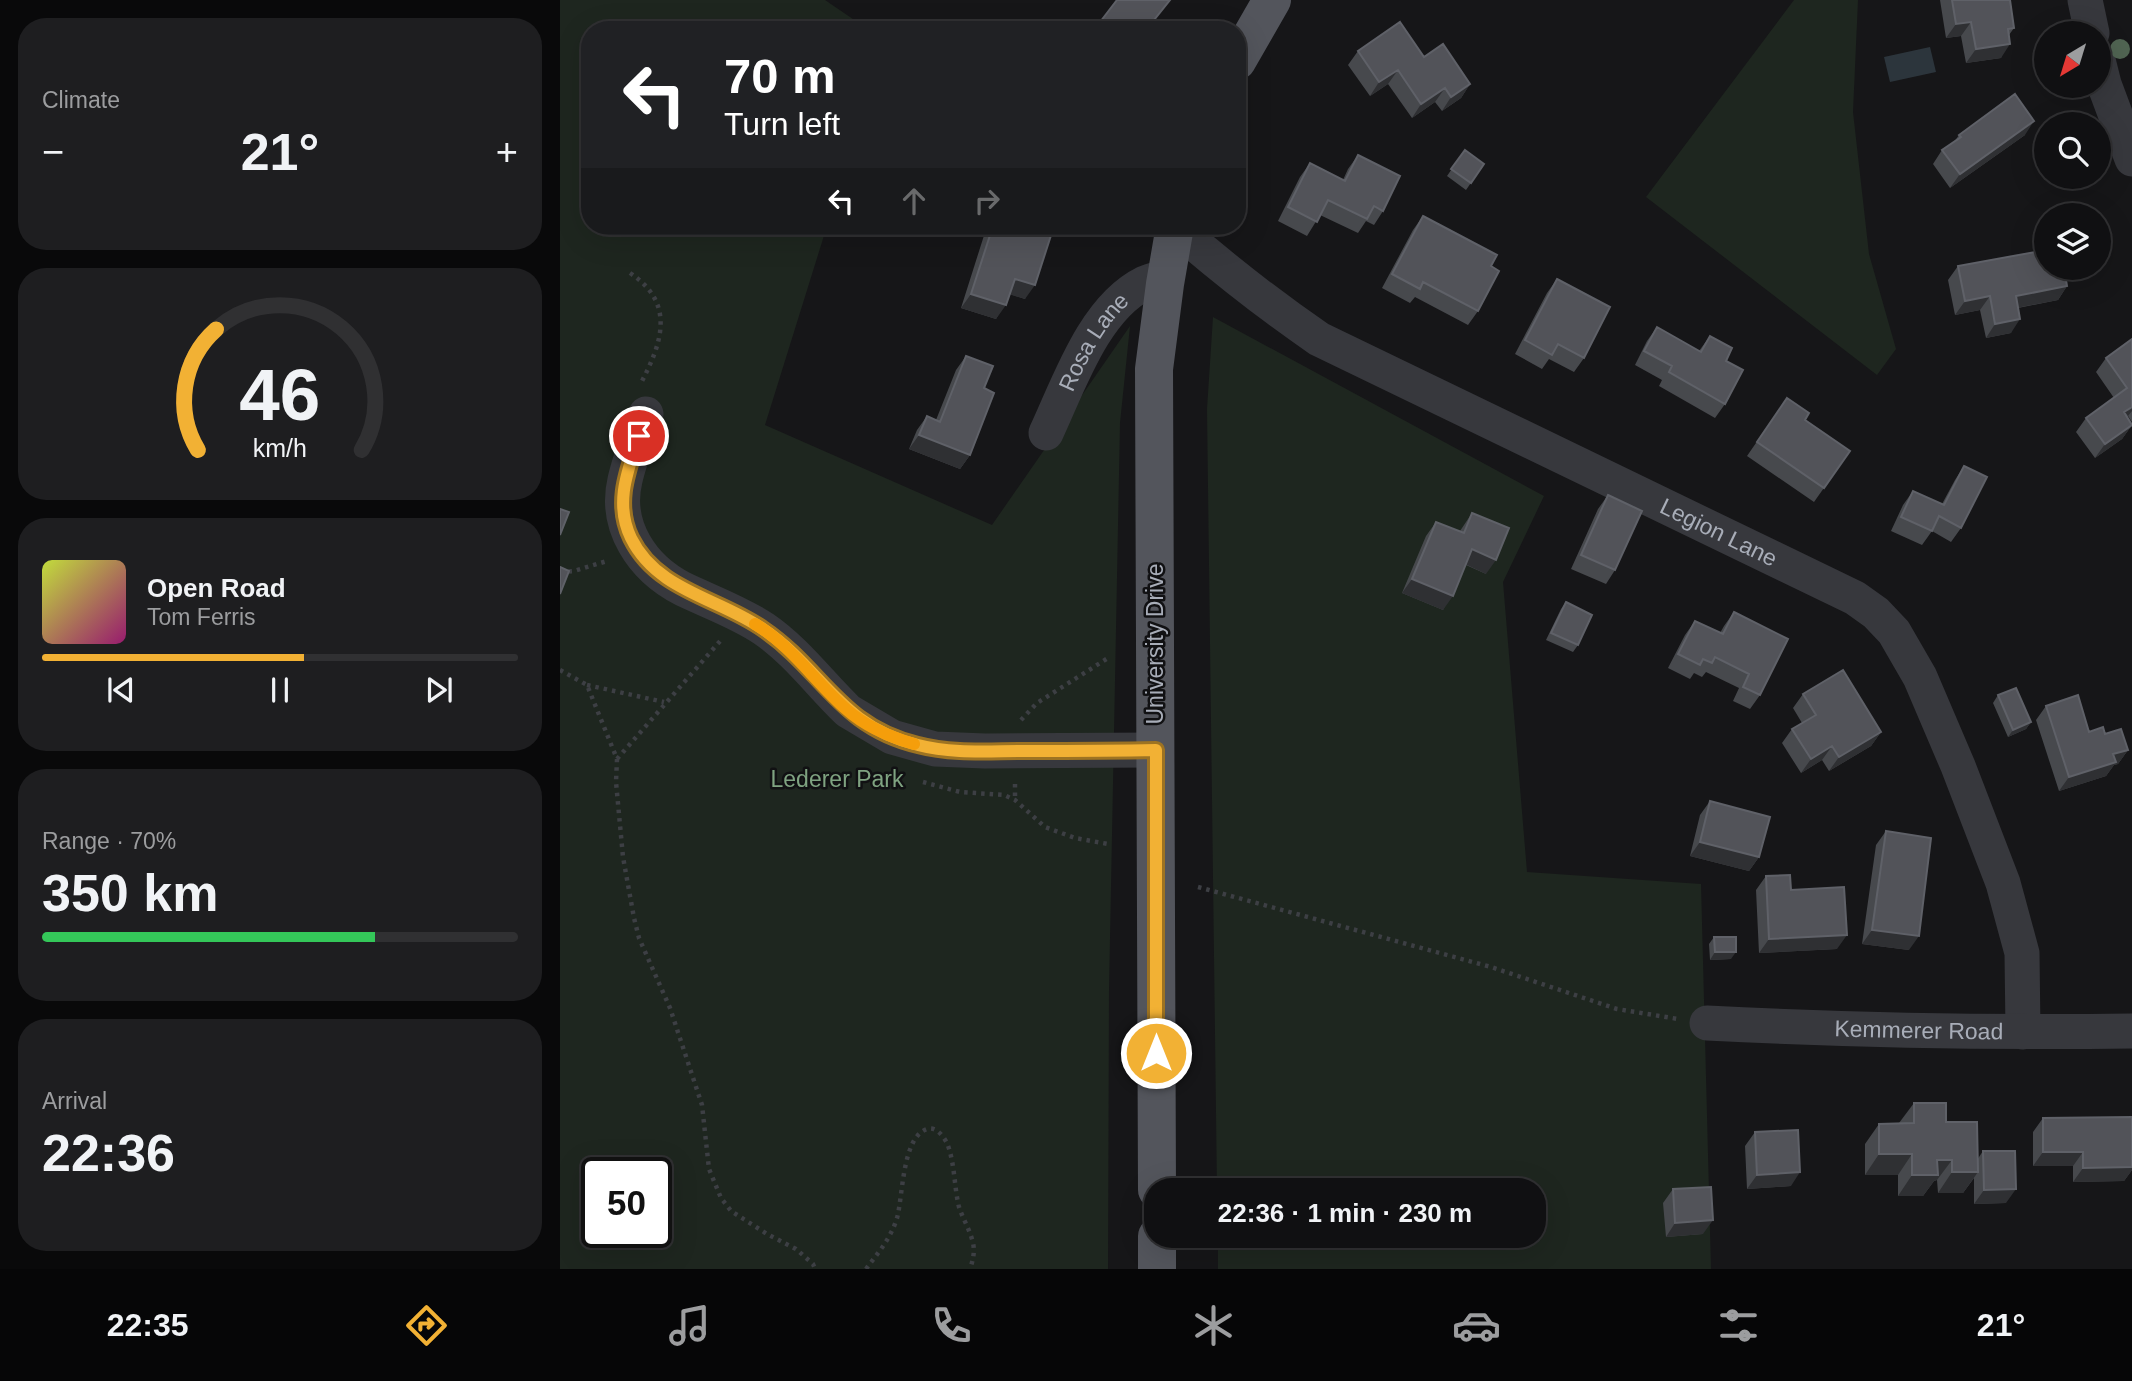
<!DOCTYPE html>
<meta charset="utf-8">
<style>
body{margin:0;font-family:Arial,sans-serif;background:#1e1e20;color:#f1f3f6;height:100vh;display:flex;flex-direction:column;font-size:26px;white-space:nowrap}
*{box-sizing:border-box;margin:0}
p{font-size:23px;color:#9c9d9f}
.icon{flex:none;width:38px;height:38px;fill:none;stroke:currentColor;stroke-width:2;stroke-linecap:round;stroke-linejoin:round}
.map{position:relative;flex:1;overflow:hidden}
.drawer{display:flex;flex-direction:column;gap:18px;padding:18px;background:#09090a;width:560px}
.drawer>*{flex:none}
.banner{position:absolute;left:21px;top:21px;width:665px;height:214px;border-radius:28px;box-shadow:0 7px 28px #0002,0 0 0 2px #303032;background:#202124;color:#fff;overflow:hidden}
.needle{width:46px;rotate:218deg}
.fabs{position:absolute;left:1474px;top:21px;display:grid;gap:14px}
.fabs a{display:grid;place-items:center;width:77px;height:77px;border-radius:50%;background:#101012;box-shadow:0 7px 28px #0002,0 0 0 2px #303032;font-size:35px}
.speed{position:absolute;left:21px;top:1157px;display:flex;gap:14px;font-size:35px;font-weight:700;text-align:center}
.speed>*{display:grid;place-content:center;width:91px;height:91px;border-radius:50%;background:#101012;box-shadow:0 7px 28px #0002,0 0 0 2px #303032;line-height:1}
.speed .limit{border:4px solid #111;border-radius:10px;background:#fff;color:#111}
.pin{position:absolute;display:grid;place-items:center;width:60px;height:60px;color:#fff;margin:-30px;border:4px solid #fff;border-radius:50%;box-shadow:0 2px 7px #0007}
.me{position:absolute;width:77px;margin:-38px;rotate:0deg;stroke-linejoin:round;filter:drop-shadow(0 0 5px #0008)}
.turn{display:flex;align-items:center;gap:24px;height:147px;padding:0 28px;font-size:32px}
.turn .icon{width:91px;height:91px;stroke-width:2.5}
.turn b{display:block;font-size:49px;line-height:60px}
.lanes{display:flex;align-items:center;height:66px;padding:0 28px;background:#0003;justify-content:center;gap:35px;direction:ltr}
.lanes .off{opacity:.35}
.big{font-size:52px;font-weight:700;line-height:1.1}
.drawer .widget{flex:1;display:flex;flex-direction:column;justify-content:center;gap:10px;min-width:0;padding:0 24px;border-radius:28px;background:#1e1e20}
.drawer .dial{align-items:center;gap:0}
.dial svg{height:182px;overflow:visible;fill:none;stroke:#303032;stroke-width:7;stroke-linecap:round;text-anchor:middle}
.dial text{fill:#f1f3f6;stroke:none}
.song{display:flex;align-items:center;gap:21px}
.cover{width:84px;height:84px;border-radius:10px;background:linear-gradient(135deg,hsl(70 70% 55%),hsl(320 70% 35%))}
.played{height:7px;border-radius:4px;background:linear-gradient(90deg,#f2b134 55%,#303032 55%)}
.keys{display:flex;justify-content:space-around;direction:ltr}
.heat{display:flex;justify-content:space-between;align-items:center;font-size:38px;direction:ltr}
.charge{height:10px;border-radius:5px;background:linear-gradient(90deg,#34c759 70%,#303032 0)}
.trip{position:absolute;left:584px;top:1178px;width:402px;height:70px;border-radius:28px;background:#101012;box-shadow:0 7px 28px #0002,0 0 0 2px #303032;font-weight:700;line-height:70px;text-align:center}
.menu{display:flex;height:112px;justify-content:space-around;align-items:center;background:#060607;color:#9c9d9f}
.menu .icon{width:49px;height:49px}
.menu .on{color:#f2b134}
.menu b{font-size:32px;color:#f1f3f6}
main{display:flex;flex:1;min-height:0}
.map>svg:first-child{display:block}
</style>
<main>
<section class="drawer">
<div class="widget"><p>Climate</p>
<div class="heat"><a>−</a><b class="big">21°</b><a>+</a></div>
</div>
<div class="widget dial"><svg viewBox="0 0 100 80">
<path d="M14 69A42 42 0 1 1 86 69"/>
<path d="M14 69A42 42 0 0 1 22 16" stroke="#f2b134"/>
<text x="50" y="56" font-size="32" font-weight="700">46</text>
<text x="50" y="72" font-size="11">km/h</text>
</svg></div>
<div class="widget">
<div class="song"><i class="cover"></i><div><b>Open Road</b><p>Tom Ferris</p></div></div>
<div class="played"></div>
<div class="keys"><svg class="icon" aria-label="previous" viewBox="0 0 24 24"><path d="M18 5L8 12l10 7zM5 5v14"/></svg><svg class="icon" aria-label="pause" viewBox="0 0 24 24"><path d="M8 5v14M16 5v14"/></svg><svg class="icon" aria-label="next" viewBox="0 0 24 24"><path d="M6 5l10 7-10 7zM19 5v14"/></svg></div>
</div>
<div class="widget"><p>Range · 70%</p><b class="big">350 km</b><div class="charge"></div></div>
<div class="widget"><p>Arrival</p><b class="big">22:36</b></div>
</section>
<div class="map">
<svg width="1572" height="1269" viewBox="0 0 1572 1269">
<rect width="100%" height="100%" fill="#161618"/>
<path fill="#1e261f" fill-rule="evenodd" d="M0 0H265L309 30H30V226H267L205 425 432 525 570 326 560 423 549 990 548 1269H0ZM37 1172H96V1232H37Z
M1234 0H1298L1293 112 1309 254 1336 349 1317 375 1086 197Z
M653 317 984 496 943 582 967 872 1141 884 1151 1269H658V1236H975V1190H657L647 409Z"/>
<path fill="#2c353c" d="M1370 47 1376 72 1330 82 1324 57Z"/>
<g fill="none" stroke-linecap="round" stroke-linejoin="round">
<path stroke="#3d3f44" stroke-width="4.5" stroke-dasharray="3.5 5" stroke-linecap="butt" d="M70 273C115 303 103 341 81 383
M0 572 14 571 47 561
M0 670 27 685 57 759 56 782 63 857 74 918 79 938 110 1008 142 1105 149 1169 161 1198 171 1211 207 1234 236 1249 253 1264 255 1269
M27 685 104 702
M461 720 477 703 548 658
M57 759 161 640
M363 782 400 792 444 795 455 800 485 827 515 838 548 844
M455 784V800
M638 887 931 967 1057 1009 1118 1019
M306 1269C318 1253 331 1238 337 1218 343 1197 342 1137 367 1129 376 1126 383 1136 387 1143 395 1163 394 1187 399 1207 403 1219 410 1230 413 1243 415 1252 413 1260 410 1269"/>
<g stroke="#37383d" stroke-width="35">
<path d="M1525 0 1532 33"/>
<path d="M1538 60 1544 84 1572 159"/>
<path id="s1" d="M614 226C660 266 708 304 759 339L1295 598 1316 613 1334 632 1360 677 1398 766 1443 883 1462 953 1463 1032"/>
<path d="M86 414C79 436 70 458 65 480 54 526 82 568 123 589 150 602 179 612 204 629 236 651 260 684 288 711L332 737 375 749 425 751 596 750"/>
<path id="s2" d="M486 433C509 384 534 308 585 283 591 280 599 279 606 277"/>
<path id="s3" d="M1147 1023C1288 1030 1430 1033 1572 1031"/>
</g>
<path stroke="#53555c" stroke-width="38" d="M677 61 712 0
M597 1190 594 369 605 284 615 226
M597 1236V1269"/>
</g>
<circle fill="#506452" cx="1560" cy="49" r="10"/>
<path fill="#47494d" d="M1380 0H1450L1454 28 1449 35 1441 58 1406 63 1401 36 1386 38Z
M798 51 864 57 910 84 901 98 882 111 875 102 852 118 828 84 810 96 788 65Z
M1399 135H1465L1390 188 1373 164 1382 150 1394 142Z
M905 150 924 164 906 190 887 176Z
M798 155 823 211 814 225 806 221 798 233 760 215 747 236 718 221 740 177 750 163 783 180 788 169Z
M863 216 931 266 918 311 908 325 855 297 850 303 822 288 853 230Z
M427 226H494L465 299 450 294 436 319 401 308Z
M1398 266 1507 286 1498 300 1458 308 1451 333 1426 338 1420 310 1395 315 1388 280Z
M997 279 1024 358 1014 372 989 359 982 369 955 354 987 293Z
M1097 327 1139 351 1150 336 1166 361 1165 404 1155 418 1099 386 1102 380 1075 365 1087 341Z
M1572 339V422L1568 416 1567 417 1572 425 1562 439 1535 458 1516 432 1526 418 1554 398 1536 372 1546 358Z
M406 356 424 388 410 455 400 469 349 449 357 430 367 416 376 420 396 370Z
M1227 398 1245 420 1290 451 1254 502 1187 456Z
M1404 466 1401 528 1391 542 1372 531 1362 545 1331 531 1343 505 1353 491 1382 504 1395 480Z
M1048 495 1055 570 1046 584 1011 569 1038 509Z
M912 513 926 574 906 565 883 610 842 593 866 536 876 522 900 531Z
M1006 602 1018 645 1013 652 986 640 1001 609Z
M1174 612 1200 695 1190 709 1173 701 1179 688 1146 672 1142 677 1134 673 1130 679 1108 668 1125 635 1135 621 1160 633 1164 626Z
M1243 694 1321 732 1311 746 1269 771 1262 760 1241 773 1222 743 1232 729 1242 723 1233 708Z
M1438 695 1471 722 1466 729 1448 737 1433 703Z
M1486 706 1529 732 1545 734 1568 750 1558 764 1554 765 1546 776 1499 791 1476 720Z
M1150 801 1199 857 1189 871 1130 856 1140 815Z
M1326 831 1349 950 1302 944 1316 845Z
M1206 876 1231 890 1277 949 1199 953 1196 890Z
M1154 937 1171 959 1150 960 1149 944Z
M1354 1103 1386 1122 1417 1160 1423 1151 1446 1203 1414 1204V1178L1403 1193H1378L1377 1180 1374 1181 1363 1196H1338V1175H1305V1144L1319 1124 1339 1123Z
M1572 1117V1170L1564 1181 1513 1182V1166H1473V1132L1483 1118Z
M1195 1132 1231 1186 1187 1189 1185 1146Z
M1113 1189 1143 1234 1106 1237 1103 1203Z"/>
<path fill="#2f3033" d="M1411 22 1401 36 1386 38 1396 24Z
M1450 44 1441 58 1406 63 1416 49Z
M838 70 828 84 810 96 819 82Z
M910 84 901 98 882 111 891 97Z
M885 88 875 102 852 118 861 104Z
M1474 121 1465 135 1390 188 1400 174Z
M455 279 475 285 465 299 445 293Z
M1507 286 1498 300 1446 310 1456 296Z
M411 294 446 305 436 319 401 308Z
M1430 296 1420 310 1395 315 1405 301Z
M1460 319 1451 333 1426 338 1435 324Z
M1572 407V411L1568 416 1554 426 1564 412Z
M1572 425 1562 439 1535 458 1545 444Z
M359 435 410 455 400 469 349 449Z
M912 549 936 560 926 574 903 563Z
M852 579 893 596 883 610 842 593Z
M1471 722 1466 729 1448 737 1453 730Z
M1321 732 1311 746 1269 771 1279 757Z
M1272 746 1262 760 1241 773 1251 759Z
M1568 750 1558 764 1554 765 1546 776 1499 791 1509 777 1553 754Z
M1140 842 1199 857 1189 871 1130 856Z
M1312 930 1359 936 1349 950 1302 944Z
M1287 935 1277 949 1199 953 1209 939Z
M1155 952H1176L1171 959 1150 960Z
M1483 1152H1523L1513 1166H1473Z
M1319 1154H1352L1338 1175H1305Z
M1377 1160H1392L1377 1180 1374 1181 1363 1196H1338L1352 1175Z
M1572 1167V1170L1564 1181 1513 1182 1523 1168Z
M1240 1172 1231 1186 1187 1189 1197 1175Z
M1392 1172H1418L1403 1193H1378Z
M1456 1189 1446 1203 1414 1204 1424 1190Z
M1153 1220 1143 1234 1106 1237 1115 1223Z"/>
<path fill="#525359" stroke="#5f6168" stroke-width="2" d="M557 0H610L586 30H534Z
M1392 0H1450L1454 28 1448 29 1450 44 1416 49 1411 22 1396 24Z
M840 22 864 57 883 44 910 84 891 97 885 88 861 104 838 70 819 82 798 51Z
M1455 94 1474 121 1400 174 1382 150 1401 137 1399 135Z
M905 150 924 164 911 183 891 169Z
M798 155 840 176 823 211 814 206 807 219 768 200 757 222 728 207 750 163 785 181Z
M863 216 937 255 931 266 939 271 918 311 863 282 860 289 832 274Z
M433 226H494L475 285 455 279 446 305 411 294Z
M1486 250V268H1504L1507 286 1456 296 1460 319 1435 324 1430 296 1405 301 1398 266Z
M997 279 1050 307 1024 358 998 344 992 355 965 340Z
M1097 327 1141 352 1150 336 1172 348 1166 361 1183 370 1165 404 1109 372 1112 366 1084 351Z
M1572 339V407L1564 412 1572 425 1545 444 1526 418 1567 388 1546 358Z
M406 356 433 366 424 388 434 393 410 455 359 435 367 416 380 422Z
M1227 398 1249 413 1245 420 1290 451 1264 488 1197 442Z
M1404 466 1427 477 1401 528 1379 516 1372 531 1341 517 1353 491 1384 505Z
M1048 495 1082 511 1055 570 1021 555Z
M0 509 9 512 0 535Z
M912 513 949 528 936 560 912 549 893 596 852 579 876 522 904 533Z
M0 567 9 571 0 594Z
M1006 602 1032 615 1018 645 991 633Z
M1174 612 1228 639 1200 695 1183 687 1189 674 1155 657 1152 663 1143 659 1140 665 1118 654 1135 621 1163 634Z
M1283 670 1321 732 1279 757 1272 746 1251 759 1232 729 1256 715 1243 694Z
M1456 688 1471 722 1453 730 1438 695Z
M1518 695 1529 732 1543 727 1545 734 1561 729 1568 750 1553 754 1556 762 1509 777 1486 706Z
M1150 801 1210 817 1199 857 1140 842Z
M1326 831 1371 838 1359 936 1312 930Z
M1230 875 1231 890 1284 887 1287 935 1209 939 1206 876Z
M1154 937H1176V952H1155Z
M1354 1103H1386V1122H1417L1418 1172H1392V1160H1377L1378 1175H1352V1154H1319V1124L1354 1123Z
M1572 1117V1167L1523 1168V1152H1483V1118Z
M1238 1130 1240 1172 1197 1175 1195 1132Z
M1423 1151H1455L1456 1189 1424 1190Z
M1151 1187 1153 1220 1115 1223 1113 1189Z"/>
<g fill="none" stroke-linecap="round" stroke-linejoin="round">
<defs>
<path id="route" d="M79 436C68 470 54 503 71 538 97 591 159 598 203 629 262 669 280 727 358 745 392 754 428 751 463 751 507 751 551 751 596 750V1053"/>
</defs>
<use href="#route" stroke="#9d7322" stroke-width="18"/>
<use href="#route" stroke="#f2b134" stroke-width="12"/>
<path stroke="#f59e0b" stroke-width="12" d="M195 624C232 646 255 682 286 709 305 726 330 737 354 744"/>
</g>
<g text-anchor="middle" stroke-width="5" stroke-linejoin="round" paint-order="stroke">
<g font-size="23" fill="#a8adb8" stroke="#111113">
<text dy="8" stroke="none"><textPath href="#s2" startOffset="103">Rosa Lane</textPath></text>
<text dy="8" stroke="none"><textPath href="#s1" startOffset="628">Legion Lane</textPath></text>
<text transform="translate(595 644) rotate(-90)" y="8">University Drive</text>
<text dy="8" stroke="none"><textPath href="#s3" startOffset="212">Kemmerer Road</textPath></text>
</g>
<g font-size="23" fill="#7fa381" stroke="#111113">
<text x="277" y="787">Lederer Park</text>
</g>
</g>
</svg>
<div class="fabs">
<a><svg class="needle" viewBox="-14 -14 28 28"><path d="M0-13l5 13h-10z" fill="#e53935"/><path d="M0 13l5-13h-10z" fill="#9c9d9f"/></svg></a>
<a><svg class="icon" aria-label="search" viewBox="0 0 24 24"><circle cx="10" cy="10" r="6"/><path d="M15 15l6 6"/></svg></a>
<a><svg class="icon" aria-label="layers" viewBox="0 0 24 24"><path d="M12 4l9 5-9 5-9-5zM3 14l9 5 9-5"/></svg></a>
</div>
<div class="speed"><div class="limit">50</div></div>
<div class="pin" style="left:79px;top:436px;background:#d93025"><svg class="icon" aria-label="arrive" viewBox="0 0 24 24"><path d="M6 21V4h12l-3 4 3 4H6"/></svg></div>
<svg class="me" style="left:596px;top:1053px" viewBox="-20 -20 40 40"><circle r="17" fill="#f2b134" stroke="#fff" stroke-width="3"/><path d="M0-11L8 9 0 5-8 9z" fill="#fff"/></svg>
<div class="trip">22:36 · 1 min · 230 m</div>
<div class="banner">
<div class="turn"><svg class="icon" aria-label="left" viewBox="0 0 24 24"><path d="M17 20v-9H6M10 6l-5 5 5 5"/></svg><div><b>70 m</b>Turn left</div></div>
<div class="lanes"><svg class="icon" aria-label="left" viewBox="0 0 24 24"><path d="M17 20v-9H6M10 6l-5 5 5 5"/></svg><svg class="icon off" aria-label="ahead" viewBox="0 0 24 24"><path d="M12 20V5M6 11l6-6 6 6"/></svg><svg class="icon off" aria-label="right" viewBox="0 0 24 24"><path d="M7 20v-9h11M14 6l5 5-5 5"/></svg></div>
</div>
</div>
</main>
<nav class="menu">
<b>22:35</b>
<svg class="icon on" aria-label="directions" viewBox="0 0 24 24"><path d="M12 3l9 9-9 9-9-9zM9 14v-3h6M13 9l2 2-2 2"/></svg>
<svg class="icon" aria-label="music" viewBox="0 0 24 24"><path d="M9 18V5l10-2v13"/><circle cx="6" cy="18" r="3"/><circle cx="16" cy="16" r="3"/></svg>
<svg class="icon" aria-label="phone" viewBox="0 0 24 24"><path d="M5 4h4l2 5-3 2q2 4 5 5l2-3 5 2v4C11 20 4 13 5 4z"/></svg>
<svg class="icon" aria-label="climate" viewBox="0 0 24 24"><path d="M12 3v18M4 7l16 10M4 17L20 7"/></svg>
<svg class="icon" aria-label="car" viewBox="0 0 24 24"><path d="M5 17H2v-5l4-1 3-4h7l3 4 3 1v5h-3M9 17h6M6 11h13"/><circle cx="7" cy="17" r="2"/><circle cx="17" cy="17" r="2"/></svg>
<svg class="icon" aria-label="filters" viewBox="0 0 24 24"><path d="M4 7h16M4 17h16"/><circle cx="9" cy="7" r="2"/><circle cx="15" cy="17" r="2"/></svg>
<b>21°</b>
</nav>
